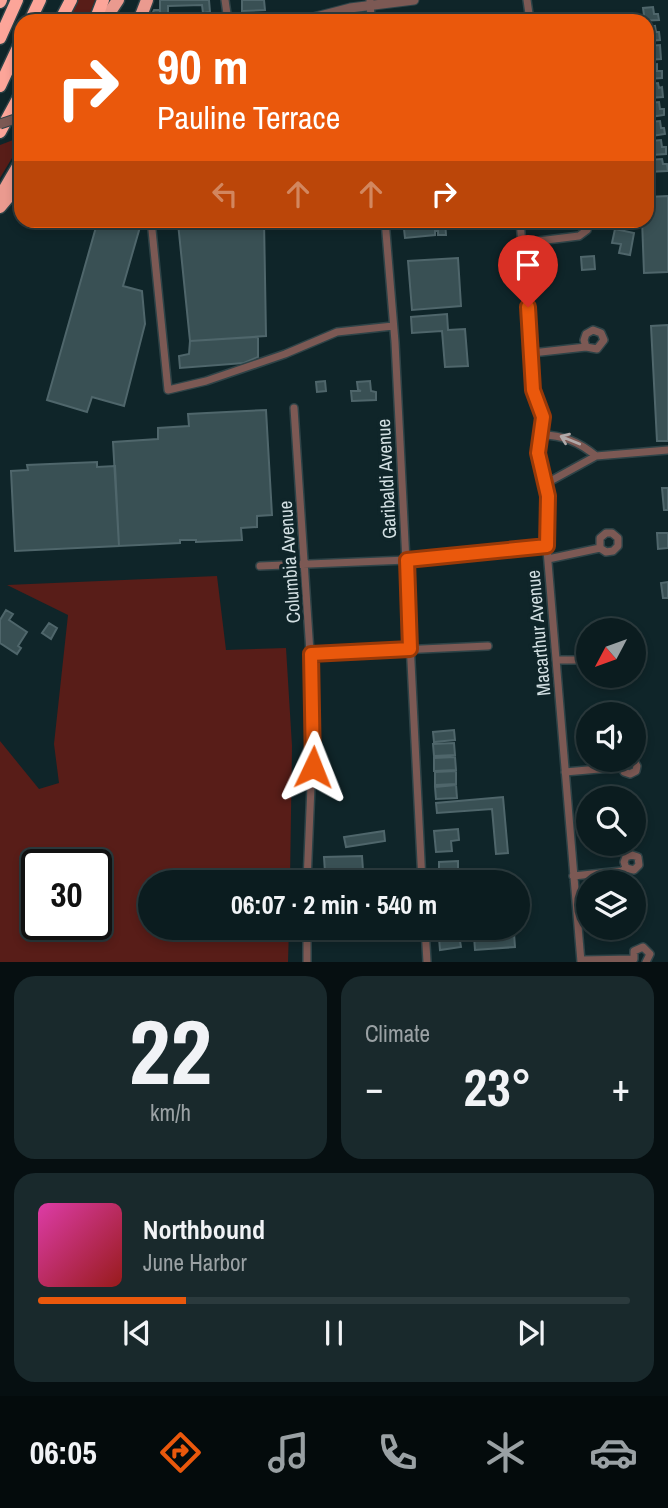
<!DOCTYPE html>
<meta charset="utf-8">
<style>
body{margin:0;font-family:"Archivo Narrow",sans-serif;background:#19292c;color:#f1f3f6;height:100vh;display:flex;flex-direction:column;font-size:26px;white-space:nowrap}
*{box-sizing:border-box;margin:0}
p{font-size:23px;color:#9aa1a4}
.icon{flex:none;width:38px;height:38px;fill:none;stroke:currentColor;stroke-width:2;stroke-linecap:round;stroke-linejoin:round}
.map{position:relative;height:962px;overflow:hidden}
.details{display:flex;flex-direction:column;gap:14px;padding:14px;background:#060f11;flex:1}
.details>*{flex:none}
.hud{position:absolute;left:14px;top:14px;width:640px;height:214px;border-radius:21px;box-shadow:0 4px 10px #0003,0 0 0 2px #2b3a3d;background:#ea580c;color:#fff;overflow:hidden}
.needle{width:46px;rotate:229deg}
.controls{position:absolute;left:576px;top:618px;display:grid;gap:14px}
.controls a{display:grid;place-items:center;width:70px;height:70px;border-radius:50%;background:#0b1c1f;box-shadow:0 4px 10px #0003,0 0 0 2px #2b3a3d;font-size:35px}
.speed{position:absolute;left:21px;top:849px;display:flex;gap:14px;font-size:35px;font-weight:700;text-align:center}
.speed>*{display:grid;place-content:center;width:91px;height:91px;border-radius:50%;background:#0b1c1f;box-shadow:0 4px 10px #0003,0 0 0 2px #2b3a3d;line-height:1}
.speed .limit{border:4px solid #111;border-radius:10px;background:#fff;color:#111}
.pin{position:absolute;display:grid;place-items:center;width:60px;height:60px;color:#fff;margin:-72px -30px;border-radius:50% 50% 50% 0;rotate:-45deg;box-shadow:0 0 7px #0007}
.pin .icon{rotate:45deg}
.me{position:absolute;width:77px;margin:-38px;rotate:2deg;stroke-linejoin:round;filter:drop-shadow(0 0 5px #0008)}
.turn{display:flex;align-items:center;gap:24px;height:147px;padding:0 28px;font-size:32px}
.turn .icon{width:91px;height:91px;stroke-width:2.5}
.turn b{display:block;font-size:49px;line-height:60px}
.lanes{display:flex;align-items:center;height:66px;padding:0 28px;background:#0003;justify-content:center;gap:35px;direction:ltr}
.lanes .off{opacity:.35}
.big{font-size:52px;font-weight:700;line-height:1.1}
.details .card{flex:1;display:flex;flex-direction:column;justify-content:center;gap:10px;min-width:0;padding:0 24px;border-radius:21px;background:#19292c}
.details .dial{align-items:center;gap:0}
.dial b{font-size:91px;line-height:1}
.song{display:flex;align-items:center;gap:21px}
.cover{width:84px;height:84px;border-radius:10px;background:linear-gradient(135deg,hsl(320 70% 55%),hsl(0 70% 35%))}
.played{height:7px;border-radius:4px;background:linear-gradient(90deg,#ea580c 25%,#2b3a3d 25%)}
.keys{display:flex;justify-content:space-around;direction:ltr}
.heat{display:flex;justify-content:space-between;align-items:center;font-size:38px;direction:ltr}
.details .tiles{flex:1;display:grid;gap:14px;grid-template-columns:1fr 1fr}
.card:last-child{grid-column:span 2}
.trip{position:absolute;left:138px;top:870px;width:392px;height:70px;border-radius:35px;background:#0b1c1f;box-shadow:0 4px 10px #0003,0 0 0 2px #2b3a3d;font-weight:700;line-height:70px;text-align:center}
.tabs{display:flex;height:112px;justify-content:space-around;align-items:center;background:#040b0c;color:#9aa1a4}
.tabs .icon{width:49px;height:49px}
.tabs .active{color:#ea580c}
.tabs b{font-size:32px;color:#f1f3f6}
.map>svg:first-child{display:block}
</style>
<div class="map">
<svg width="668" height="962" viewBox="0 0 668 962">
<rect width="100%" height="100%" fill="#0f2529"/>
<path fill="#581d18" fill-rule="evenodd" d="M77 0H95L87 21H66Z
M21 137V143L0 178V145Z
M217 576 226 650 286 648 292 746 290 882H150V928H289L288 962H0V741L39 789 59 783 54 744 68 615 7 585ZM96 864V924H37V864Z"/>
<path fill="#395054" stroke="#4f666b" stroke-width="2" d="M160 0H209L210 12 203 13 202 5 168 6V14L160 15Z
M242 0H264L265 10 242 11Z
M653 7 654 14H658L659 20 639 21V16L644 15 643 8Z
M154 10H160L161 21H149Z
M655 26 656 32H659L660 40 648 41V27Z
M660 45 661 59 648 60V46Z
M657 64V71H662V78L648 79V65Z
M658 83 659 88 662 87 663 97 649 98 648 84Z
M659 102 660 109H664V115L650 117 648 103Z
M660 121 661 128H664L665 134 651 136 649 122Z
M661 140 662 147H666V154L652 155 651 141Z
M662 159 663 164H667L668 171 648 172V160Z
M668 196V272L644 273 642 220H648V197Z
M98 220H142L123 286 142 291 145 324 124 406 92 397 87 412 47 400Z
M200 220H264L266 336 190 341 178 223Z
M403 220H445L446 235H438V231H435V235L405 238Z
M615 229 634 233 630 255 619 253 621 244 612 243Z
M594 256 595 269 582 270 581 257Z
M458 258 461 306 412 310 408 261Z
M447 314 448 330 465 329 468 366 445 367 442 331 412 333 411 317Z
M668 325V441H657L651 326Z
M258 337V357L244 363 180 368 179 356 189 354 190 341Z
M325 381 326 391 317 392 316 382Z
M370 381 371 391 376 392V400L352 401 351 391H361L358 390 357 382Z
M266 410 272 515 257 516V527L241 528 242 540 196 542V540H180V543L119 546 113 442 158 439V428L189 426 188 414Z
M97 462V467L115 466 119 546 15 551 11 471 28 470 27 465Z
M662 488H668V510H664Z
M657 533H668V548L658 549Z
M668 582V598H663L661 583Z
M6 610 13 614 9 620 27 632 18 646 21 648 17 654 0 643V620Z
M49 623 57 628 51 639 42 633Z
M454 730 455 740 434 742 433 732Z
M454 743 455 755 434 756 433 744Z
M455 757 456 770 434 771V758Z
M456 771V784L435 785V772Z
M456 785 457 798 436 799 435 787Z
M503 797 508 853 496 854 492 809 437 813 436 803Z
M458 829 459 840 451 841 452 851 436 852 434 831Z
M384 831 385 841 346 847 344 837Z
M362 856 363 870 325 872 324 857Z
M458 861V873L439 874V862Z
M503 874V882H471V875Z
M457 876 458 882H440V878Z
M514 933 515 947 475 950 474 936Z
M459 935 461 947 440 950 439 938Z"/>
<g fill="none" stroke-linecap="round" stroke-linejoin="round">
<defs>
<path id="minor" d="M225 0 228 21
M370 0 371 21
M527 0 530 21
M151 220 168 390 206 381 285 354 337 332 393 326
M385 220 395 342 422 882
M520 220 533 390 543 417 538 453 548 496 546 538 581 962
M522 243 579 236 587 230
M532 353 586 347 597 349 604 340 601 333 593 330 586 334 584 340 586 347
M294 408 314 714 307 882
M541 435C563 435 579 442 596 456
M545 484 596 456 668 450
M548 559 600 548 606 552 613 551 618 546V538L612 533H606L600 538V548
M260 566 407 560 547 546
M311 654 488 646
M556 660H588
M565 772 622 767 624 762 629 760 634 761 637 766 636 771 630 774 624 772 622 767
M573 876 622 871 626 868 634 870 639 865 638 857 632 855 626 857 624 862 626 868
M307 928V962
M425 928 427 962
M634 959V951L643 947 650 954 646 962
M581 960 634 959"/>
<path id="tertiary" d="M300 21 350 8 414 0"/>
<path id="trunk" d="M104 21 118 0
M139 21 147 0
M0 197 21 161
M0 207 21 182"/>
<path id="motorway" d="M0 2 1 0
M30 21 40 0
M60 21 71 0
M95 21 103 0
M0 38 17 0
M0 86 21 41
M0 132 21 93"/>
</defs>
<use href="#minor" stroke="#2e4347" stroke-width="10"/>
<use href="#tertiary" stroke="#2e4347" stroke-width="11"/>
<use href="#trunk" stroke="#2e4347" stroke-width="15"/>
<use href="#motorway" stroke="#2e4347" stroke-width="15"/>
<use href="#minor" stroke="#7c5954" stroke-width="7"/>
<use href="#tertiary" stroke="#7c5954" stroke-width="9"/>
<use href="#trunk" stroke="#ea9a8f" stroke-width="12"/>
<use href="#motorway" stroke="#fca599" stroke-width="12"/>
<defs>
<path id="tertiary-bridge" d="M0 124 21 117"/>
</defs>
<use href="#tertiary-bridge" stroke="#2e4347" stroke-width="11" stroke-linecap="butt"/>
<use href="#tertiary-bridge" stroke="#7c5954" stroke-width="9"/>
</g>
<defs><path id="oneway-shaft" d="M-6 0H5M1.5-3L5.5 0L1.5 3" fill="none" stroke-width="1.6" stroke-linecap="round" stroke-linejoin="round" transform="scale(1.75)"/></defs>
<use stroke="#b0a9a9" href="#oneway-shaft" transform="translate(570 440) rotate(-158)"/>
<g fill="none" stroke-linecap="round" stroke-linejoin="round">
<defs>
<path id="route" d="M313 767 311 654 410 649 407 560 547 546 548 496 538 453 543 417 533 390 528 307"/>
</defs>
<use href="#route" stroke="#983908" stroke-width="18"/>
<use href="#route" stroke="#ea580c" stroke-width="12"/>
</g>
<g text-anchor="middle" stroke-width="7" stroke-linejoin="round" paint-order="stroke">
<g font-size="19" fill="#d2dfe2" stroke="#0f2529">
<text transform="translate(386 479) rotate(-93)" y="7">Garibaldi Avenue</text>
<text transform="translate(289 562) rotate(-94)" y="7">Columbia Avenue</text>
<text transform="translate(538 633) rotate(-95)" y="7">Macarthur Avenue</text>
</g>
</g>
</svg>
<div class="controls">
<a><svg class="needle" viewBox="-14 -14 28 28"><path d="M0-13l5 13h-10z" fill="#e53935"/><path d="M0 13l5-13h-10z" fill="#9aa1a4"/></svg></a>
<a><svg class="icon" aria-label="sound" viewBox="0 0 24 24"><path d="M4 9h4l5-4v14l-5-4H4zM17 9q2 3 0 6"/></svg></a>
<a><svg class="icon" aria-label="search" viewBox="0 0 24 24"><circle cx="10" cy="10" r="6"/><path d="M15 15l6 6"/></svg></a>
<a><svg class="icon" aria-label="layers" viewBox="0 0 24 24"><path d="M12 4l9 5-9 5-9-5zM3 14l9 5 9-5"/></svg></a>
</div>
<div class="speed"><div class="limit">30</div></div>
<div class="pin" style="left:528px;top:307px;background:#d93025"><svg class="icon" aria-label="arrive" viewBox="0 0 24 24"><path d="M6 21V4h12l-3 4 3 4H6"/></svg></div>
<svg class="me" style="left:313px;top:767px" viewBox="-20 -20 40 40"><path d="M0-17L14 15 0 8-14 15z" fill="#ea580c" stroke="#fff" stroke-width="4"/></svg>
<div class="trip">06:07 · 2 min · 540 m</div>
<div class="hud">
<div class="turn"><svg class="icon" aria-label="right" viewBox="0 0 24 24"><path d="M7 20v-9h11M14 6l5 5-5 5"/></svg><div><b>90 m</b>Pauline Terrace</div></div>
<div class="lanes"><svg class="icon off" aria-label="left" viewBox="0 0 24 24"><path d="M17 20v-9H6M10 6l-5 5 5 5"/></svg><svg class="icon off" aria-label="ahead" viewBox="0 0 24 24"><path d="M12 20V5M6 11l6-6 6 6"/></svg><svg class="icon off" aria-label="ahead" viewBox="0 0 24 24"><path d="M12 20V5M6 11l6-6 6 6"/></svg><svg class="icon" aria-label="right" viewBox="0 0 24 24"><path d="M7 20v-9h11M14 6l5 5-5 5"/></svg></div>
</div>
</div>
<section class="details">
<div class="tiles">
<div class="card dial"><b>22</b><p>km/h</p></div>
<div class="card"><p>Climate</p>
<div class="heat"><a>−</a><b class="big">23°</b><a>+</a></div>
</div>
<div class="card">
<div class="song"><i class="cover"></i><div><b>Northbound</b><p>June Harbor</p></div></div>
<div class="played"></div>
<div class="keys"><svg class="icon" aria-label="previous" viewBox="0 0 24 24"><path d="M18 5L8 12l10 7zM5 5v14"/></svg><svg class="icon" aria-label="pause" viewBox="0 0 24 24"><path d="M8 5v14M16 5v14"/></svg><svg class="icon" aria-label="next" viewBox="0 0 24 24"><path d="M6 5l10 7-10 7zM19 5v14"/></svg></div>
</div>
</div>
</section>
<nav class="tabs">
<b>06:05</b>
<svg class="icon active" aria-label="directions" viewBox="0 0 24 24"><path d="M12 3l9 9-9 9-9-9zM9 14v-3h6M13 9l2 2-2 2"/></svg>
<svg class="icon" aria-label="music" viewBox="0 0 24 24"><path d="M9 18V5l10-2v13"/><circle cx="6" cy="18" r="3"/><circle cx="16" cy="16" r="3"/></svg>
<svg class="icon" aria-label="phone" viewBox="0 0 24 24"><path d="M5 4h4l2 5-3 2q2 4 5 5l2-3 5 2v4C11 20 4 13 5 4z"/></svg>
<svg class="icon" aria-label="climate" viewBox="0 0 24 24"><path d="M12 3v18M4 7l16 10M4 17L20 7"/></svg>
<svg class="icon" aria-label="car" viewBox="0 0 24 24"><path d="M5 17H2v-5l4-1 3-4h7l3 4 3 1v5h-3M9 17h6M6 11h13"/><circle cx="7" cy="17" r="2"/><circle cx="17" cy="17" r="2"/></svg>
</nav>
